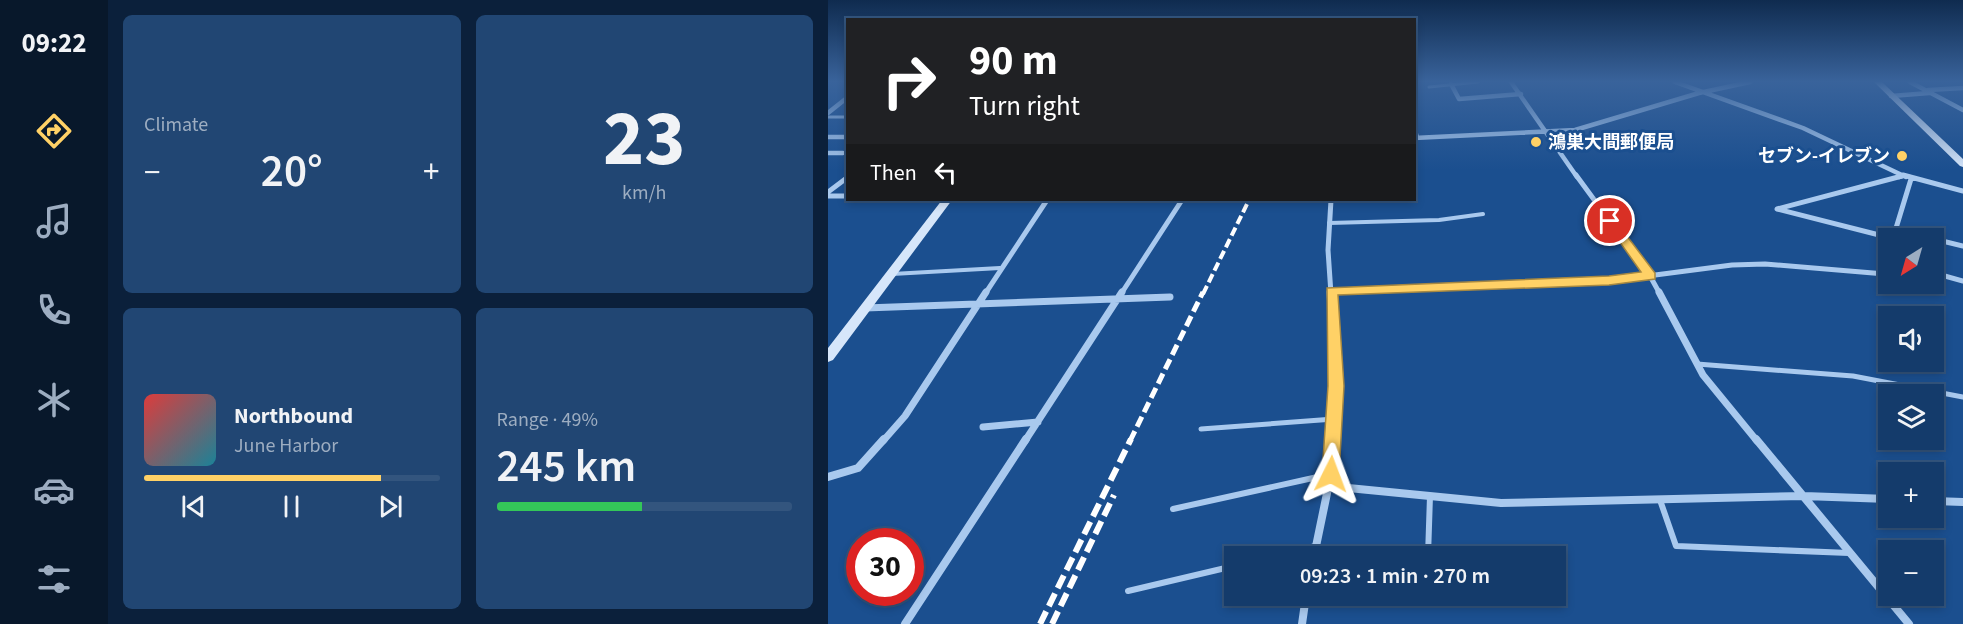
<!DOCTYPE html>
<meta charset="utf-8">
<style>
body{margin:0;font-family:"Source Sans 3","Noto Sans JP",sans-serif;background:#214673;color:#f1f3f6;height:100vh;display:flex;flex-direction:column;font-size:22px;white-space:nowrap}
*{box-sizing:border-box;margin:0}
p{font-size:20px;color:#9dadc1}
.icon{flex:none;width:33px;height:33px;fill:none;stroke:currentColor;stroke-width:2;stroke-linecap:round;stroke-linejoin:round}
.map{position:relative;flex:1;overflow:hidden}
.panel{display:flex;flex-direction:column;gap:15px;padding:15px;background:#0b203b;width:720px}
.panel>*{flex:none}
.hud{position:absolute;left:18px;top:18px;width:570px;height:183px;border-radius:0px;box-shadow:0 3px 9px #0003,0 0 0 2px #33557e;background:#202124;color:#fff;overflow:hidden}
.needle{width:39px;rotate:217deg}
.fabs{position:absolute;left:1050px;top:228px;display:grid;gap:12px}
.fabs a{display:grid;place-items:center;width:66px;height:66px;border-radius:0px;background:#143b6b;box-shadow:0 3px 9px #0003,0 0 0 2px #33557e;font-size:30px}
.speed{position:absolute;left:18px;top:528px;display:flex;gap:12px;font-size:30px;font-weight:700;text-align:center}
.speed>*{display:grid;place-content:center;width:78px;height:78px;border-radius:50%;background:#143b6b;box-shadow:0 3px 9px #0003,0 0 0 2px #33557e;line-height:1}
.speed .limit{border:9px solid #d22;background:#fff;color:#111}
.pin{position:absolute;display:grid;place-items:center;width:51px;height:51px;color:#fff;margin:-26px;border:3px solid #fff;border-radius:50%;box-shadow:0 2px 6px #0007}
.me{position:absolute;width:66px;margin:-33px;rotate:3deg;stroke-linejoin:round;filter:drop-shadow(0 0 4px #0008)}
.turn{display:flex;align-items:center;gap:21px;height:126px;padding:0 24px;font-size:27px}
.turn .icon{width:78px;height:78px;stroke-width:2.5}
.turn b{display:block;font-size:42px;line-height:51px}
.then{display:flex;align-items:center;height:57px;padding:0 24px;background:#0003;gap:12px;font-size:22px}
.big{font-size:45px;font-weight:600;line-height:1.1}
.panel .card{flex:1;display:flex;flex-direction:column;justify-content:center;gap:9px;min-width:0;padding:0 21px;border-radius:9px;background:#214673}
.panel .dial{align-items:center;gap:0}
.dial b{font-size:78px;line-height:1}
.song{display:flex;align-items:center;gap:18px}
.cover{width:72px;height:72px;border-radius:9px;background:linear-gradient(135deg,hsl(0 70% 55%),hsl(190 70% 35%))}
.played{height:6px;border-radius:3px;background:linear-gradient(90deg,#ffd166 80%,#33557e 80%)}
.keys{display:flex;justify-content:space-around;direction:ltr}
.heat{display:flex;justify-content:space-between;align-items:center;font-size:33px;direction:ltr}
.charge{height:9px;border-radius:4px;background:linear-gradient(90deg,#34c759 49%,#33557e 0)}
.panel .tiles{flex:1;display:grid;gap:15px;grid-template-columns:repeat(2,1fr)}
.trip{position:absolute;left:396px;top:546px;width:342px;height:60px;border-radius:0px;background:#143b6b;box-shadow:0 3px 9px #0003,0 0 0 2px #33557e;font-weight:600;line-height:60px;text-align:center}
main{display:flex;flex:1;min-height:0}
.tabs{display:flex;flex-direction:column;width:108px;justify-content:space-around;align-items:center;background:#08182b;color:#9dadc1}
.tabs .icon{width:42px;height:42px}
.tabs .current{color:#ffd166}
.tabs b{font-size:27px;color:#f1f3f6}
.map>svg:first-child{display:block}
</style>
<main>
<nav class="tabs">
<b>09:22</b>
<svg class="icon current" aria-label="directions" viewBox="0 0 24 24"><path d="M12 3l9 9-9 9-9-9zM9 14v-3h6M13 9l2 2-2 2"/></svg>
<svg class="icon" aria-label="music" viewBox="0 0 24 24"><path d="M9 18V5l10-2v13"/><circle cx="6" cy="18" r="3"/><circle cx="16" cy="16" r="3"/></svg>
<svg class="icon" aria-label="phone" viewBox="0 0 24 24"><path d="M5 4h4l2 5-3 2q2 4 5 5l2-3 5 2v4C11 20 4 13 5 4z"/></svg>
<svg class="icon" aria-label="climate" viewBox="0 0 24 24"><path d="M12 3v18M4 7l16 10M4 17L20 7"/></svg>
<svg class="icon" aria-label="car" viewBox="0 0 24 24"><path d="M5 17H2v-5l4-1 3-4h7l3 4 3 1v5h-3M9 17h6M6 11h13"/><circle cx="7" cy="17" r="2"/><circle cx="17" cy="17" r="2"/></svg>
<svg class="icon" aria-label="filters" viewBox="0 0 24 24"><path d="M4 7h16M4 17h16"/><circle cx="9" cy="7" r="2"/><circle cx="15" cy="17" r="2"/></svg>
</nav>
<section class="panel">
<div class="tiles">
<div class="card"><p>Climate</p>
<div class="heat"><a>−</a><b class="big">20°</b><a>+</a></div>
</div>
<div class="card dial"><b>23</b><p>km/h</p></div>
<div class="card">
<div class="song"><i class="cover"></i><div><b>Northbound</b><p>June Harbor</p></div></div>
<div class="played"></div>
<div class="keys"><svg class="icon" aria-label="previous" viewBox="0 0 24 24"><path d="M18 5L8 12l10 7zM5 5v14"/></svg><svg class="icon" aria-label="pause" viewBox="0 0 24 24"><path d="M8 5v14M16 5v14"/></svg><svg class="icon" aria-label="next" viewBox="0 0 24 24"><path d="M6 5l10 7-10 7zM19 5v14"/></svg></div>
</div>
<div class="card"><p>Range · 49%</p><b class="big">245 km</b><div class="charge"></div></div>
</div>
</section>
<div class="map">
<svg width="1135" height="624" viewBox="0 0 1135 624">
<rect width="100%" height="100%" fill="#1b4f8f"/>
<g fill="none" stroke-linecap="round" stroke-linejoin="round">
<path stroke="#a9c9ee" stroke-width="3" d="M601 87 650 82
M0 117H20
M586 125 590 138"/>
<path stroke="#a9c9ee" stroke-width="4" d="M501 223 611 220 655 214
M64 274 172 268"/>
<path stroke="#a9c9ee" stroke-width="5" d="M869 364 1025 376 1135 397
M373 429 506 419"/>
<path stroke="#a9c9ee" stroke-width="6" d="M832 500 848 546 1021 553
M345 509 503 474
M444 556 488 546
M600 556 602 496
M300 591 406 566"/>
<path stroke="#a9c9ee" stroke-width="4.5" d="M683 82 749 177
M847 82 975 128 1078 177
M1082 82 1135 110
M623 84 631 99 693 94
M1100 90 1135 88
M1063 96 1101 93
M0 113 20 97
M0 137H20
M586 138 747 130 871 93 922 82
M0 153H15
M1071 177 1074 176"/>
<path stroke="#a9c9ee" stroke-width="5" d="M748 175 822 276 832 294
M1075 175 1135 191
M0 192 20 177
M0 196H20
M1067 229 1105 238
M1063 238 949 209 1074 176
M1065 238 1083 179
M1106 239 1135 246
M1106 273 1135 281
M503 291 781 281 904 265 937 264 1057 274 1060 269
M157 294 219 200
M293 294 354 200
M503 294 500 250 503 200"/>
<path stroke="#a9c9ee" stroke-width="7" d="M502 292 508 386 505 441
M831 292 875 375 929 441
M37 308 342 297
M155 427 210 422
M55 441 77 416 158 292
M197 441 294 292"/>
<path stroke="#a9c9ee" stroke-width="8" d="M928 439 1081 624
M0 477 30 468 56 439
M500 486 673 503 976 496 1060 499
M1106 501 1135 502
M486 556 503 474 505 439
M77 624 198 439
M474 624 478 596"/>
<path fill="#d6e6fa" fill-rule="evenodd" d="M1046 82H1054L1135 159V167L1132 166Z
M114 200H124L5 360 0 362V348Z"/>
<path stroke="#fff" stroke-width="4" stroke-dasharray="9 4" stroke-linecap="butt" d="M375 294 421 200"/>
<path stroke="#fff" stroke-width="5" stroke-dasharray="11 5" stroke-linecap="butt" d="M302 441 375 292"/>
<path stroke="#fff" stroke-width="6" stroke-dasharray="14 6" stroke-linecap="butt" d="M212 624 303 439
M224 624 286 495"/>
</g>
<linearGradient id="sky" x2="0" y2="1"><stop stop-color="#0f2b4f"/><stop offset="0.48" stop-color="#39639b"/><stop offset="1" stop-color="#39639b" stop-opacity="0"/></linearGradient>
<rect width="1135" height="170" fill="url(#sky)"/>
<path fill="#ffd166" stroke="#a68842" stroke-width="1.5" d="M782 218 786 219 827 273V279L781 285 510 295 516 386 511 474 509 479 503 481 497 479 494 474 500 386 499 288 781 276 813 272 777 221Z"/>
<g fill="#ffd166" stroke="#1b4f8f" stroke-width="2">
<circle cx="708" cy="142" r="6"/>
<circle cx="1074" cy="156" r="6"/>
</g>
<g text-anchor="middle" stroke-width="6" stroke-linejoin="round" paint-order="stroke">
<g font-size="18" font-weight="bold" fill="#fff" stroke="#1b4f8f" text-anchor="start">
<text x="720" y="148">鴻巣大間郵便局</text>
<text x="1062" y="162" text-anchor="end">セブン-イレブン</text>
</g>
</g>
</svg>
<div class="fabs">
<a><svg class="needle" viewBox="-14 -14 28 28"><path d="M0-13l5 13h-10z" fill="#e53935"/><path d="M0 13l5-13h-10z" fill="#9dadc1"/></svg></a>
<a><svg class="icon" aria-label="sound" viewBox="0 0 24 24"><path d="M4 9h4l5-4v14l-5-4H4zM17 9q2 3 0 6"/></svg></a>
<a><svg class="icon" aria-label="layers" viewBox="0 0 24 24"><path d="M12 4l9 5-9 5-9-5zM3 14l9 5 9-5"/></svg></a>
<a>+</a>
<a>−</a>
</div>
<div class="speed"><div class="limit">30</div></div>
<div class="pin" style="left:782px;top:221px;background:#d93025"><svg class="icon" aria-label="arrive" viewBox="0 0 24 24"><path d="M6 21V4h12l-3 4 3 4H6"/></svg></div>
<svg class="me" style="left:503px;top:474px" viewBox="-20 -20 40 40"><path d="M0-17L14 15 0 8-14 15z" fill="#ffd166" stroke="#fff" stroke-width="4"/></svg>
<div class="trip">09:23 · 1 min · 270 m</div>
<div class="hud">
<div class="turn"><svg class="icon" aria-label="right" viewBox="0 0 24 24"><path d="M7 20v-9h11M14 6l5 5-5 5"/></svg><div><b>90 m</b>Turn right</div></div>
<div class="then">Then<svg class="icon" aria-label="left" viewBox="0 0 24 24"><path d="M17 20v-9H6M10 6l-5 5 5 5"/></svg></div>
</div>
</div>
</main>
